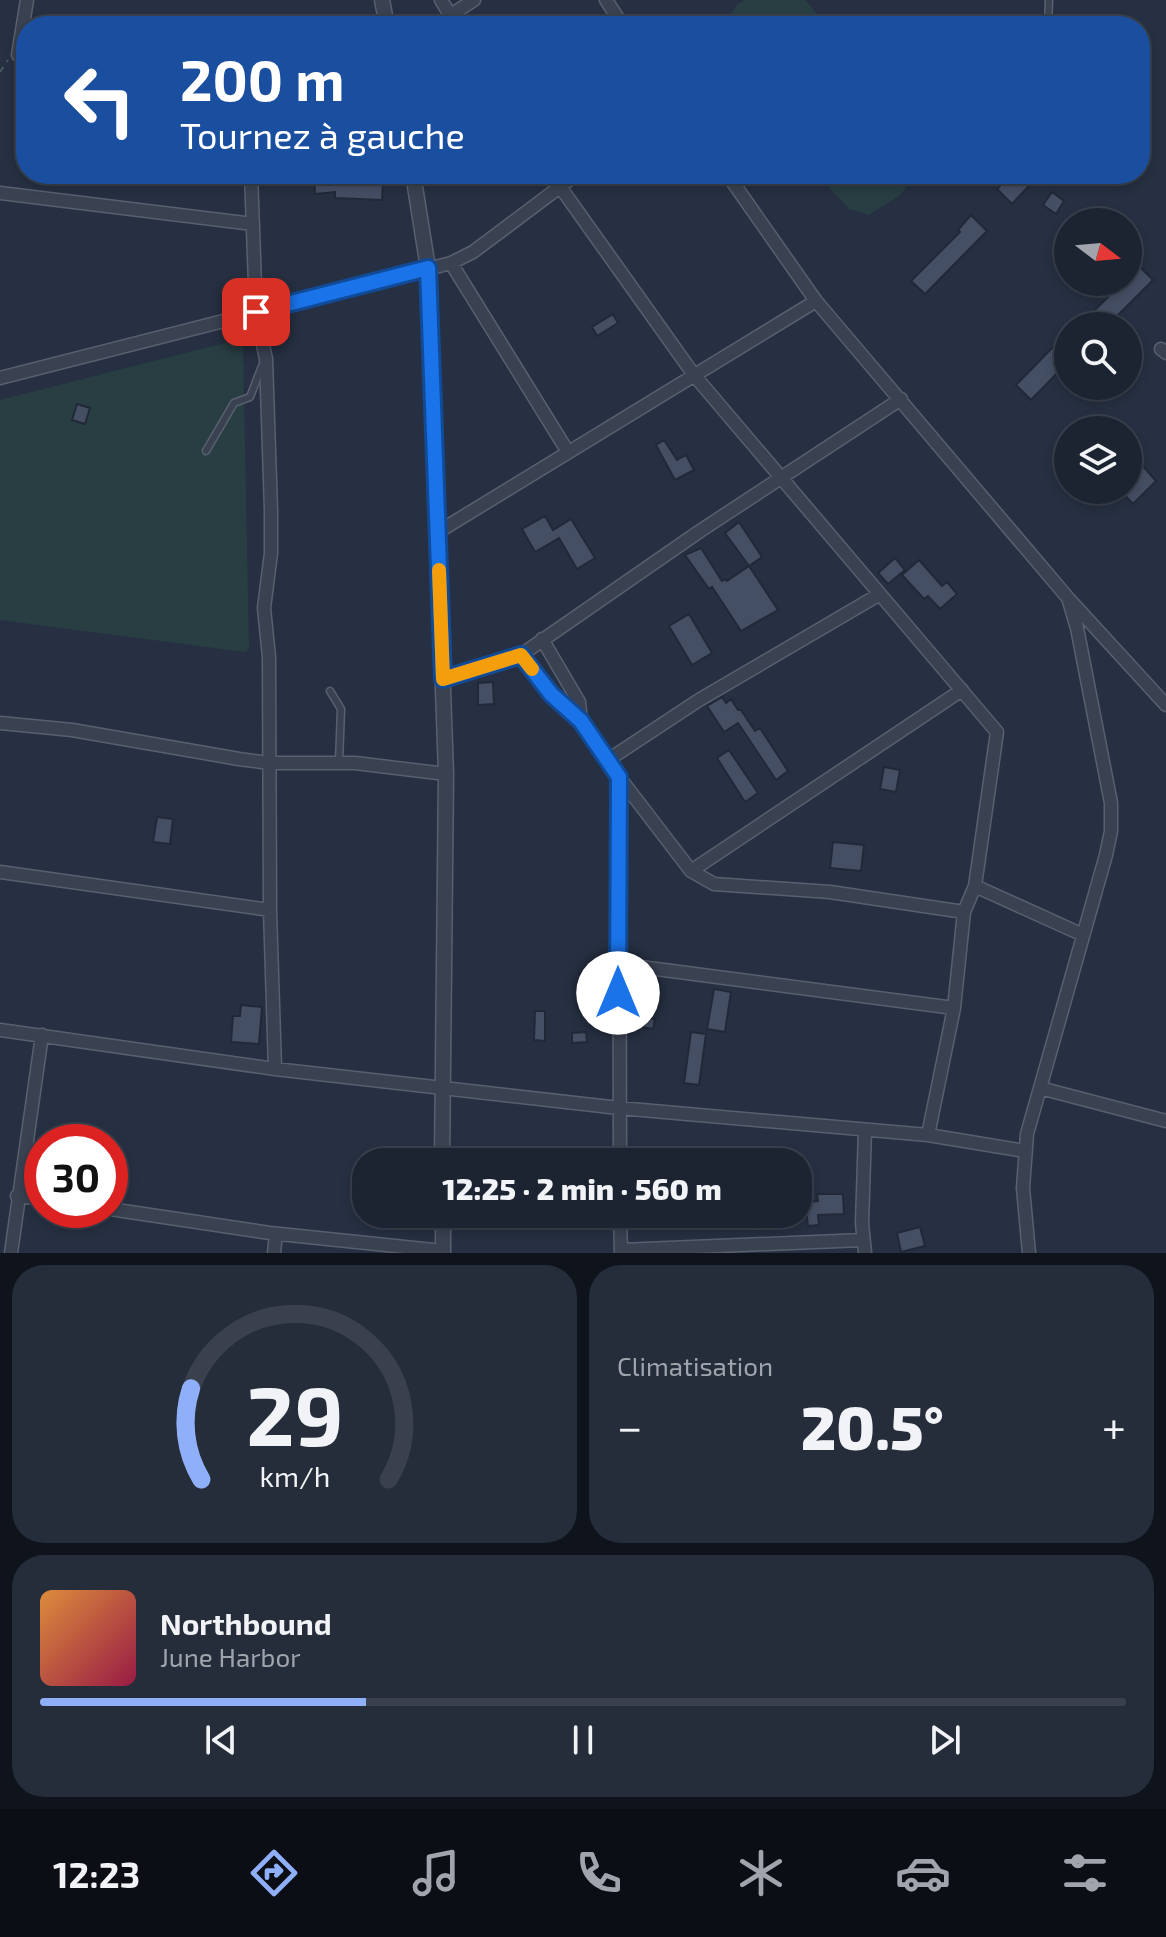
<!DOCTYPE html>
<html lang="fr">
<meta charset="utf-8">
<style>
body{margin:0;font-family:"Exo 2",sans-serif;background:#252c3a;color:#f1f3f6;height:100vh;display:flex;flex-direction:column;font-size:30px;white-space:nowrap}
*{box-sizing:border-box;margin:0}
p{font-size:26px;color:#a0a4ac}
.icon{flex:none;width:44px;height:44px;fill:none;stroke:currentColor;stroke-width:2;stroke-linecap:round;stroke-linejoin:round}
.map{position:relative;height:1253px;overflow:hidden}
.drawer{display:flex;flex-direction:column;gap:12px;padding:12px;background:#0f141c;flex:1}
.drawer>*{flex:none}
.guide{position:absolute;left:16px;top:16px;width:1134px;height:168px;border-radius:32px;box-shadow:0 4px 12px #0003,0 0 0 2px #3a414d;background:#1a4fa0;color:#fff;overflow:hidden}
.needle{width:52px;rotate:106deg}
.controls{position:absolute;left:1054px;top:208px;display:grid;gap:16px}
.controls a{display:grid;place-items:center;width:88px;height:88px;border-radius:50%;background:#1c2432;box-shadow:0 4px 12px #0003,0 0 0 2px #3a414d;font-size:40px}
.speed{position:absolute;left:24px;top:1124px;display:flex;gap:16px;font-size:40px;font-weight:700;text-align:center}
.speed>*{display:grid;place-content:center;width:104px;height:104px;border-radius:50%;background:#1c2432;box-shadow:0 4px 12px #0003,0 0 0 2px #3a414d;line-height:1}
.speed .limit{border:12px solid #d22;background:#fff;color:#111}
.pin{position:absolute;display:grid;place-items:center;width:68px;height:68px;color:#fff;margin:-34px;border-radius:16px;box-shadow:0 4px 12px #0006}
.me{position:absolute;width:88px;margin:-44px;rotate:0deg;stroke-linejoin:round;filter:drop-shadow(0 0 6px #0008)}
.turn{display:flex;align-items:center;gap:28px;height:168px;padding:0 32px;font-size:36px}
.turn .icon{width:104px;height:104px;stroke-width:2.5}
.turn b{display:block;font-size:56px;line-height:68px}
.big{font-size:60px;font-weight:800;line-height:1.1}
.drawer .tile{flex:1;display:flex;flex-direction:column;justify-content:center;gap:12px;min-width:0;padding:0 28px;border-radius:32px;background:#252c3a}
.drawer .dial{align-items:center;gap:0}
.dial svg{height:208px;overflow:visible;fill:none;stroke:#3a414d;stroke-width:7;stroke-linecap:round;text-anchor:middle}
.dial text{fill:#f1f3f6;stroke:none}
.song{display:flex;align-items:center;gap:24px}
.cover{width:96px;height:96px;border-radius:12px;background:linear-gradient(135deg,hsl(30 70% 55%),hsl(340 70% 35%))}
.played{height:8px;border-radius:4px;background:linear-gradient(90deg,#8faff9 30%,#3a414d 30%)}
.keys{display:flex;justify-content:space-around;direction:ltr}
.heat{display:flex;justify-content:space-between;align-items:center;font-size:44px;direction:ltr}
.drawer .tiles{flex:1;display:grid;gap:12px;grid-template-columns:1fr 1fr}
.tile:last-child{grid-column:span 2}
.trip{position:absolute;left:352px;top:1148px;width:460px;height:80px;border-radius:32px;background:#1c2432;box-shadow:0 4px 12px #0003,0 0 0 2px #3a414d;font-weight:800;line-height:80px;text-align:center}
.tabs{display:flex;height:128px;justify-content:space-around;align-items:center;background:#0b0e14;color:#a0a4ac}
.tabs .icon{width:56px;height:56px}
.tabs .current{color:#8faff9}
.tabs b{font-size:36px;color:#f1f3f6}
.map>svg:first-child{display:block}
</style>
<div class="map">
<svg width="1166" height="1253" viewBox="0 0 1166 1253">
<rect width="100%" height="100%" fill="#263042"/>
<path fill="#283e43" d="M745 0H805L828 26H722L738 4Z
M817 174H918L899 196 869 215 849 209Z
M237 340 243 343 249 648 245 652 0 620V400Z"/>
<path fill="#454f64" stroke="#212939" stroke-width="2" d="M314 174H324L325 178 383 180 382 200 335 198V192L315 194Z
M1011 174H1040L1012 204 997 189Z
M1052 192 1064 201 1056 214 1043 205Z
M971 215 987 231 925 294 911 281 960 232 958 230Z
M1139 266 1153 280 1107 326H1079L1123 282H1128V277Z
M613 314 618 323 597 336 592 327Z
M1068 338V362L1031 400 1016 385 1053 347 1056 350Z
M77 404 90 408 85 424 72 420Z
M664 440 677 460 686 455 694 470 675 480 656 445Z
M1134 456 1156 481 1133 504 1121 491 1128 490V462Z
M545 516 553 530 571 519 595 558 577 569 559 538 535 552 522 529Z
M739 522 762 557 749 566 725 533Z
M701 548 722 581 725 579 727 581 749 566 778 610 741 631 712 587 709 589 685 555Z
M895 558 905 570 888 584 878 573Z
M919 560 942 586 947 582 957 594 940 609 928 596 924 599 902 575Z
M689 614 712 653 692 665 669 626Z
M493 682 494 704 478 705V683Z
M722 697 726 703 731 699 738 710H741L755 731 760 728 788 771 776 780 738 723 724 732 707 706Z
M729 750 758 793 745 802 717 758Z
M884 767 900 770 896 792 880 789Z
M157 817 173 819 170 844 153 842Z
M833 842 864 845 861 871 830 868Z
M714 989 731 992 725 1032 707 1029Z
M241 1005 262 1007 259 1044 231 1042 233 1016H240Z
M535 1011H545V1041L534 1040Z
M635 1016 655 1019 653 1029 634 1026Z
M586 1032 587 1042 572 1043V1033Z
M691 1032 706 1034 699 1085 684 1083Z
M817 1194H843L844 1214 818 1215 819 1225 808 1226 805 1202 818 1201Z
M573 1214H587V1223L574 1224Z
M749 1214H767L769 1228 750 1230Z
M920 1227 925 1246 901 1252 897 1233Z"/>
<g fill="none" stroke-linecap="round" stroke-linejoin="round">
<defs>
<path id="service" d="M1048 26 1049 0
M206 451 234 403 250 397 262 366
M330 691 341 709 339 762"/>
<path id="minor" d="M441 0 457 26
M606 0 623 26
M434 26 474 0
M26 56 18 55 27 0
M251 174 256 312 266 359 271 510V553L264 608 269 657 270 910 275 1069
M551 174 694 375 997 732 975 886 964 912 954 1008 928 1135
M727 174 816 301 1068 598 1166 705
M0 193 253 224
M451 263 568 452
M1161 349 1166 353
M0 378 451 263 473 252 577 174
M438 532 816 301
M542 639 579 702 581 721
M521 655 551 694 581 721 619 777 691 871 714 884 830 892 964 912
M443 679 521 655 700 531 901 399
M0 723 72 730 239 759 269 763H355L446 774
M608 760 699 700 880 594
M619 777 620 1162
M691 871 962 690
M0 872 270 910
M975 886 1083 935
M618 964 954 1008
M0 1030 275 1069 619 1108 928 1135 1025 1151
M1040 1088 1166 1121
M865 1130 862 1223 865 1253
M17 1196 42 1199
M110 1209 270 1233 443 1251
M620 1214 621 1253
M621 1250 863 1240
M11 1253 42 1035
M274 1253 276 1234
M1029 1253 1023 1188 1027 1134 1106 855 1111 831V803L1077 628 1069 601"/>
<path id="tertiary" d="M382 0 387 26
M413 174 428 268 446 774 442 1162
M443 1214V1253"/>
</defs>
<use href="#service" stroke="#58606f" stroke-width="9"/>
<use href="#minor" stroke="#58606f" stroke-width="15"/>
<use href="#tertiary" stroke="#58606f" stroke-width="17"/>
<path stroke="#465a60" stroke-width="2" stroke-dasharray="6 6" stroke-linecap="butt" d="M0 72 8 60"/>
<use href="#service" stroke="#3a4252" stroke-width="6"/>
<use href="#minor" stroke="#3a4252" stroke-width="12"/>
<use href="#tertiary" stroke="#3a4252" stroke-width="14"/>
</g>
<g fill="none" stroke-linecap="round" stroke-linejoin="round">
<defs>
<path id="route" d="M256 312 428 268 443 679 521 655 551 694 581 721 619 777 618 993"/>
</defs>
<use href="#route" stroke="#114b97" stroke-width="20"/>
<use href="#route" stroke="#1a73e8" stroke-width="14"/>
<path stroke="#f59e0b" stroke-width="14" d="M439 570 443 679 521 655 532 669"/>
</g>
</svg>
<div class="controls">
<a><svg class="needle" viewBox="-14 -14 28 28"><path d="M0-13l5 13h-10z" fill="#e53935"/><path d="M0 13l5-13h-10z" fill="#a0a4ac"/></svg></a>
<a><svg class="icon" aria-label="search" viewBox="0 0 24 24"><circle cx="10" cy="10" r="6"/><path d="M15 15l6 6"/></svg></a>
<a><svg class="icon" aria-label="layers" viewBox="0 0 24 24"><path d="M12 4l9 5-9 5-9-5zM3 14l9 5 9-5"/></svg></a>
</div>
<div class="speed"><div class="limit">30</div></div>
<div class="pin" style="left:256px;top:312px;background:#d93025"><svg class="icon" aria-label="arrive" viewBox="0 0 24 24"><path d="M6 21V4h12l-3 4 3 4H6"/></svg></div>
<svg class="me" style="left:618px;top:993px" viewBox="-20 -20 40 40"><circle r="19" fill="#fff"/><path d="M0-13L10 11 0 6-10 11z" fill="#1a73e8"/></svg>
<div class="trip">12:25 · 2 min · 560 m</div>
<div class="guide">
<div class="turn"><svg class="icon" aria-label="left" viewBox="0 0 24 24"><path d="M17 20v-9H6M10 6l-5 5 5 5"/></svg><div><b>200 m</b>Tournez à gauche</div></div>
</div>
</div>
<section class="drawer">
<div class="tiles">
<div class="tile dial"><svg viewBox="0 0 100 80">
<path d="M14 69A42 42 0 1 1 86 69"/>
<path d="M14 69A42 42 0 0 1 10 34" stroke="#8faff9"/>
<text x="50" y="56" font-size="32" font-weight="700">29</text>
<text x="50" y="72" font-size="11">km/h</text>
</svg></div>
<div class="tile"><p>Climatisation</p>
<div class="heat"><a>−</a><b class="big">20.5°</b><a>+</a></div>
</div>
<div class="tile">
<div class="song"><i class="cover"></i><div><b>Northbound</b><p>June Harbor</p></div></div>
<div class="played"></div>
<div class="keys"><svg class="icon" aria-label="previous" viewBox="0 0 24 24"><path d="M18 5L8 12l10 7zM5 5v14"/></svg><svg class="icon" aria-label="pause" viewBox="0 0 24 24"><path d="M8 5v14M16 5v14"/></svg><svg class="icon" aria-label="next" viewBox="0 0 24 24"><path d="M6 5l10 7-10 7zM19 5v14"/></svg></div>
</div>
</div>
</section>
<nav class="tabs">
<b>12:23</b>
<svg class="icon current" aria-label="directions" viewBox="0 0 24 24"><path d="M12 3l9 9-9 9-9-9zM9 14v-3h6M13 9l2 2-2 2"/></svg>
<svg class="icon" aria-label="music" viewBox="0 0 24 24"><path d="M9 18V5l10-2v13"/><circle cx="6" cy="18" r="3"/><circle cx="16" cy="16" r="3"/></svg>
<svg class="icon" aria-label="phone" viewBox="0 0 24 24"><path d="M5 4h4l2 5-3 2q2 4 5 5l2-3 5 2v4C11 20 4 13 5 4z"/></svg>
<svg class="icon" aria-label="climate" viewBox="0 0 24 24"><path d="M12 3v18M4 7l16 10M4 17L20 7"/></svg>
<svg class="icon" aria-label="car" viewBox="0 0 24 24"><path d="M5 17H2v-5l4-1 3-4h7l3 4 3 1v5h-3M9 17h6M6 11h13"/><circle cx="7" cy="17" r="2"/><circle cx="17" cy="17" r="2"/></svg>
<svg class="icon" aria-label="filters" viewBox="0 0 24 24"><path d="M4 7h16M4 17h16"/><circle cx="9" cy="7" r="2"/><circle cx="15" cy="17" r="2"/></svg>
</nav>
